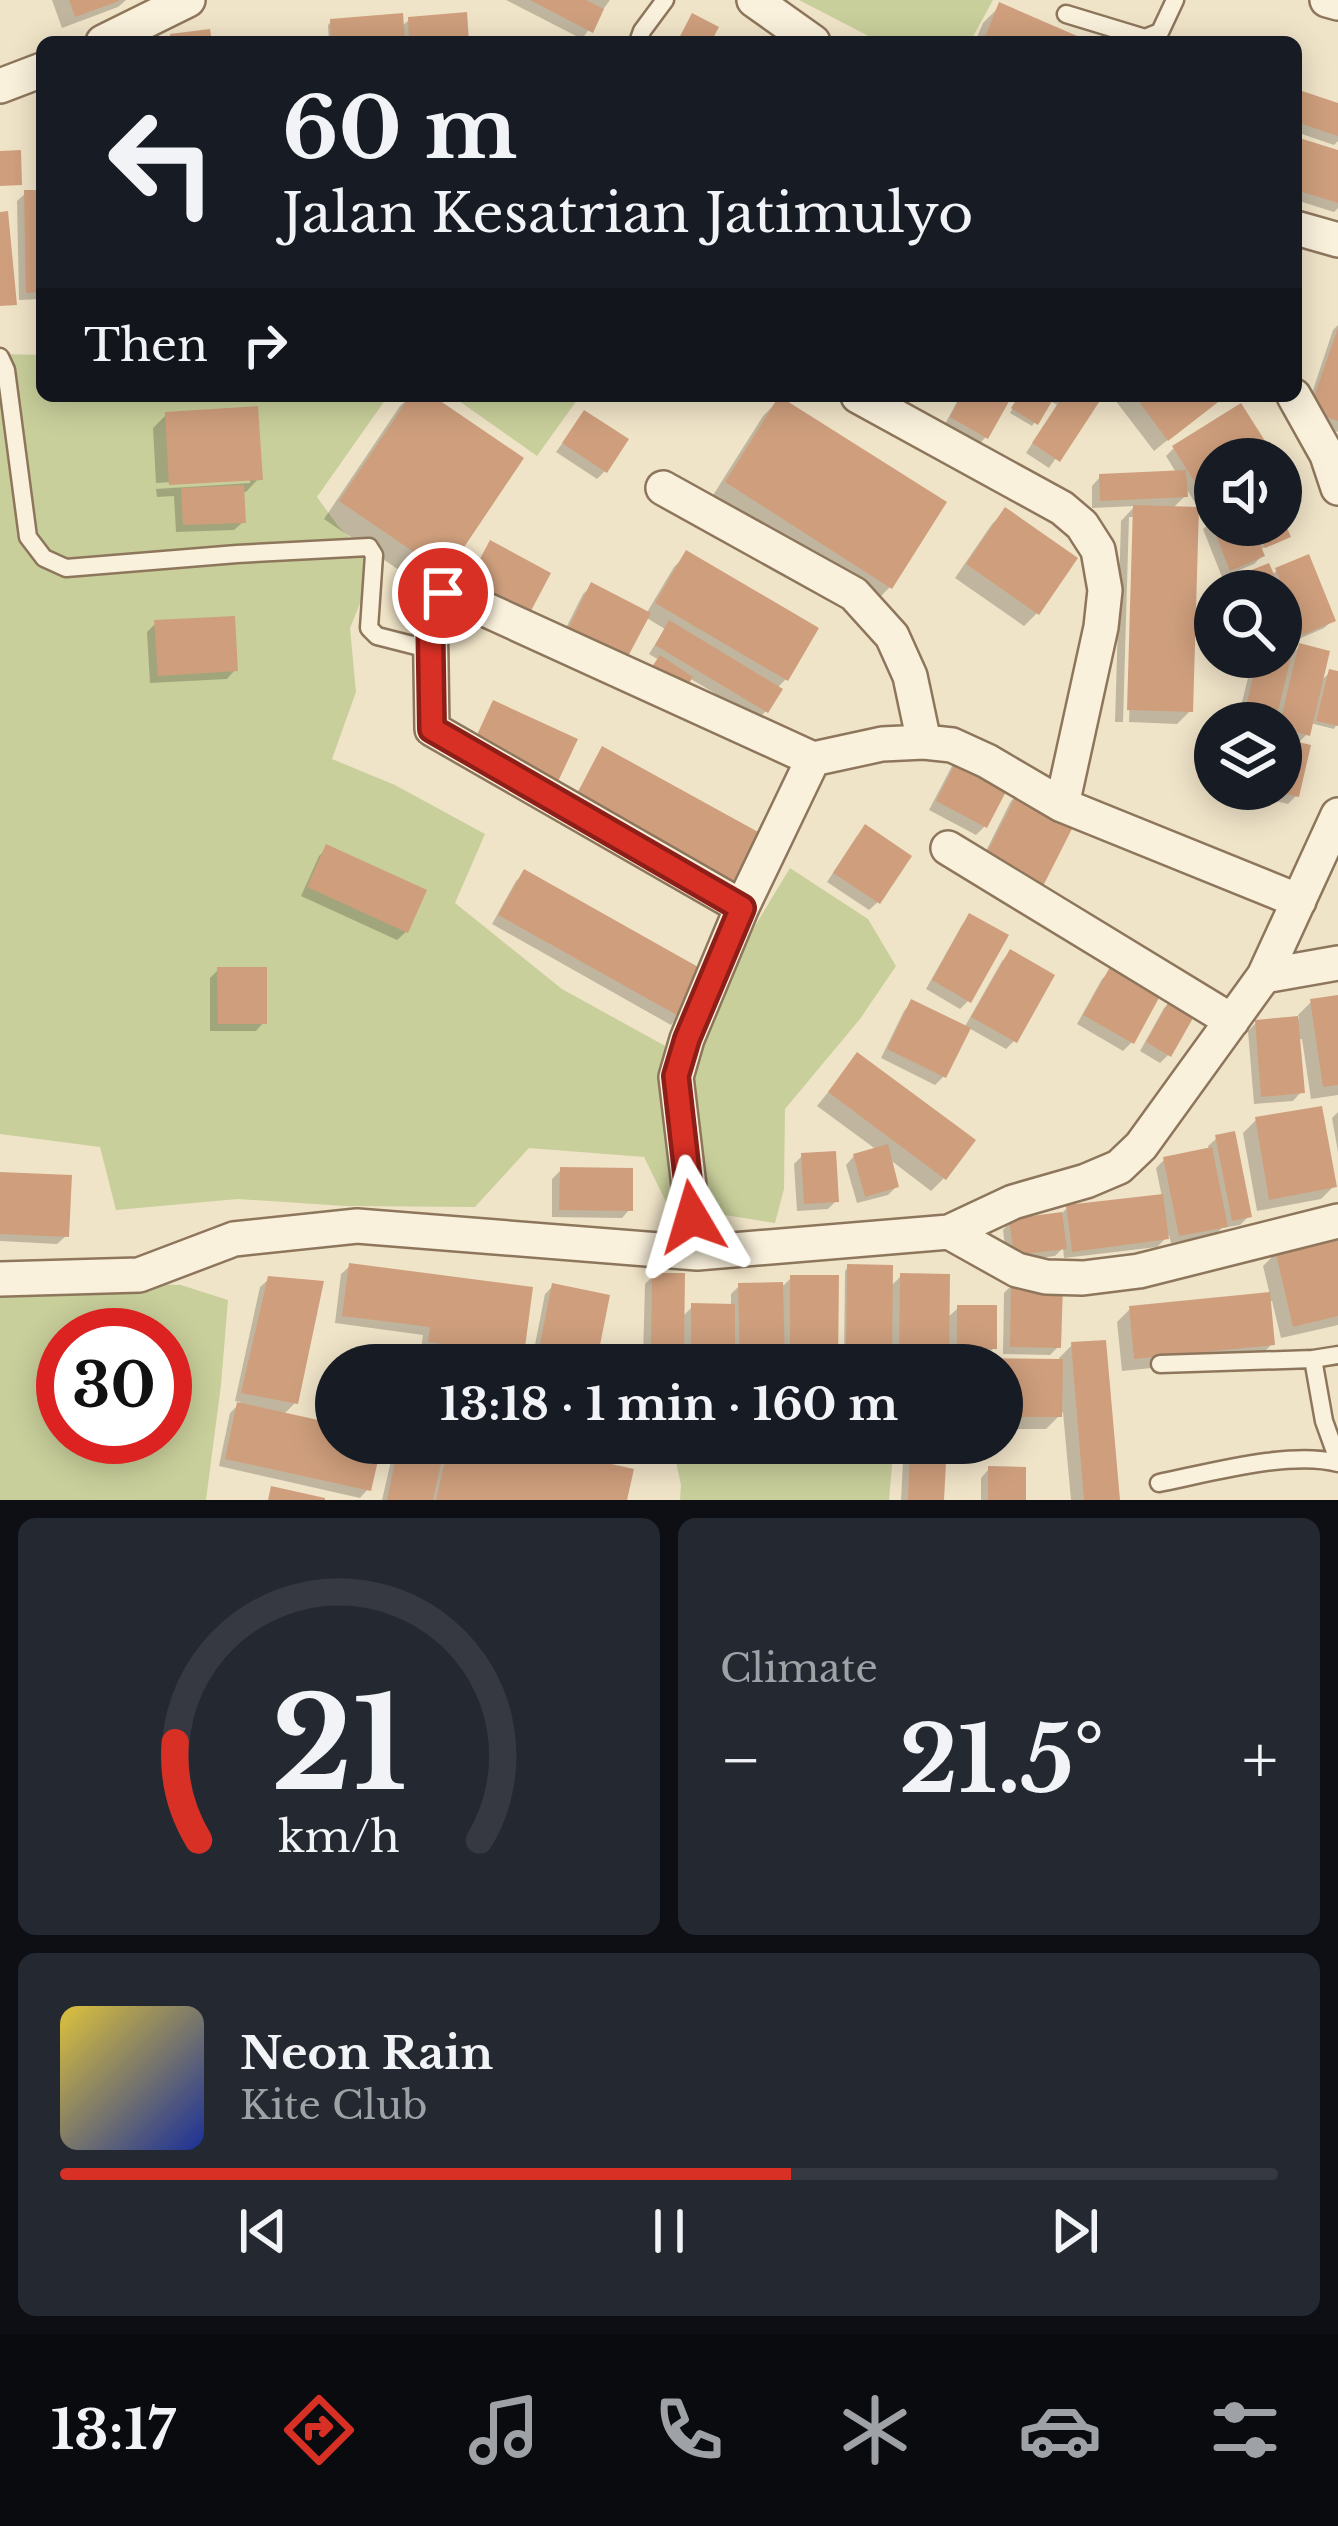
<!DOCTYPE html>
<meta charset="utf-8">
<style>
body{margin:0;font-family:"Libre Baskerville",serif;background:#242831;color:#f1f3f6;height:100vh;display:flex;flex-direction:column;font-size:45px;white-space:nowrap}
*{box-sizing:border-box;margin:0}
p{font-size:39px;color:#9ea1a6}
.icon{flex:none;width:66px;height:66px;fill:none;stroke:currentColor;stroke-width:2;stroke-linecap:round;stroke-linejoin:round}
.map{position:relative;height:1500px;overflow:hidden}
.drawer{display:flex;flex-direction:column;gap:18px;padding:18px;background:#0d0f14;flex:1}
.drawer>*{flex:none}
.top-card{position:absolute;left:36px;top:36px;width:1266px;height:366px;border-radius:18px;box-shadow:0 6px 30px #0003;background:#171b24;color:#f1f3f6;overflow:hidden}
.tools{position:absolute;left:1194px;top:438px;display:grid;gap:24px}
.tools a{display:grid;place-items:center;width:108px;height:108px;border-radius:50%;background:#171b24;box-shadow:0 6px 30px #0003;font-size:60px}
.speed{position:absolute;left:36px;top:1308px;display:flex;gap:24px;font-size:60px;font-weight:700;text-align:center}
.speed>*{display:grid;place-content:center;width:156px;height:156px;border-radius:50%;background:#171b24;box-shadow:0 6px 30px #0003;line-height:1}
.speed .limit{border:18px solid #d22;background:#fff;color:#111}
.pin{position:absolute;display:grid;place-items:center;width:102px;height:102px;color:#fff;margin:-51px;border:6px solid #fff;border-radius:50%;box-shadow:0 3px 12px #0007}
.me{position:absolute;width:132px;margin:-66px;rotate:353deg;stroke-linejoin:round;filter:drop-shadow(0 0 9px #0008)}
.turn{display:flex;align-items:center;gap:42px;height:252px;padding:0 48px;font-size:54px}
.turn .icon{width:156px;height:156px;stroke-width:2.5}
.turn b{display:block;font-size:84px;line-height:102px}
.then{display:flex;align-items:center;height:114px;padding:0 48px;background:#0003;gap:24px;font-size:45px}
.big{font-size:90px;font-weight:700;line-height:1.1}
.drawer .tile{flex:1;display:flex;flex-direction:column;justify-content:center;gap:18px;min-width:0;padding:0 42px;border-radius:18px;background:#242831}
.drawer .dial{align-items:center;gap:0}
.dial svg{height:312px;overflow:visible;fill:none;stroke:#363941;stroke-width:7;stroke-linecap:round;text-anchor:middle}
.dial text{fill:#f1f3f6;stroke:none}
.song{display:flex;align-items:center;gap:36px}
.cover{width:144px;height:144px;border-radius:18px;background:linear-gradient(135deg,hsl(50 70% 55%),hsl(230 70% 35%))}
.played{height:12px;border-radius:6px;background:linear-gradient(90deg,#d93025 60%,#363941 60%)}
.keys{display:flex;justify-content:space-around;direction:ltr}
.heat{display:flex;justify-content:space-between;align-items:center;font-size:66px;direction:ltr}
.drawer .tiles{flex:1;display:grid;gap:18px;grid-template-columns:1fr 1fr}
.tile:last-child{grid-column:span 2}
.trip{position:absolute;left:315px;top:1344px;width:708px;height:120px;border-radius:60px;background:#171b24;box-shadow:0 6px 30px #0003;font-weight:700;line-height:120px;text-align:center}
.tabs{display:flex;height:192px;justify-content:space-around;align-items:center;background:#090b0e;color:#9ea1a6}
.tabs .icon{width:84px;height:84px}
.tabs .active{color:#d93025}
.tabs b{font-size:54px;color:#f1f3f6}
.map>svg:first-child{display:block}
</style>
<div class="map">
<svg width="1338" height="1500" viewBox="0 0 1338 1500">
<rect width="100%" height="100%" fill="#f0e4c8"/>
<path fill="#c9cf9b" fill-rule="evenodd" d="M799 0H993L970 42H880Z
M0 354 42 355V396H388L317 497 338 526 376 564 350 628 356 692 332 759 395 785 485 834 455 903 562 989 678 1053 790 868 868 919 896 966 860 1019 785 1109 784 1189 775 1223 668 1206 644 1157 529 1148 475 1207 345 1206 238 1199 116 1210 100 1147 0 1134Z
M452 396H580L537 456Z
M105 1282 181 1285 228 1300 221 1385 206 1500H0V1288ZM63 1335H165V1437H63Z
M672 1443H894L889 1500H680L681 1485Z"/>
<path fill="#0003" d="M52 0H126L118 7 62 28Z
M506 0H610L582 39Z
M1000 6 1084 42H975L983 23Z
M409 20 466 42H329L328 25 331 22 401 27Z
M1296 92 1338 106V141L1334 145 1296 132Z
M1296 140 1338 154V208L1334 212 1296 200Z
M26 193H42V299L19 300 17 201Z
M1338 325V432L1303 420 1333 330Z
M411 396H427L444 572 427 589 324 519 400 406Z
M960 396H1009L986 437 978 445 944 426Z
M1020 396H1099L1049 468 1026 453 1057 405 1049 400 1032 426 1010 413Z
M1112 396H1216L1218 399 1154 451Z
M780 399 890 587 873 604 710 500 763 416Z
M584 413 605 471 597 479 556 452Z
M166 415 259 478 246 492H241L243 522 234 530 176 532 174 496 157 497 156 489 250 483V477L156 483 153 428Z
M1174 448 1261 459H1215V488L1194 501 1184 485 1185 496 1172 509 1190 711 1177 724 1129 722 1135 517H1129L1123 722H1115L1121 521 1135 506 1092 508V486L1100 477 1177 474 1166 456Z
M1005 511 1037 613 1024 626 955 578 992 524Z
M1215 519V525H1281V522L1287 537 1259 550 1262 556 1254 564 1222 577 1203 529Z
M687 554 786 679 777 688 766 711 758 719 649 654 665 629 645 617 560 640 583 594 592 586 646 614 674 567Z
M1276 571 1333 620 1324 628 1294 641 1287 624 1281 630V591H1240L1237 584 1246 575 1271 576Z
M156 623 235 670 227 679 150 683 147 632Z
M1300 646 1320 682 1330 672 1338 674V722L1334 729 1310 723 1307 734 1296 745V796L1288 804 1246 794 1248 789H1281V723H1237L1253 657H1281V649L1294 652Z
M961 758 1007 783 984 827 976 835 929 810 952 766Z
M1019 793 1073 821 977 869 1011 801Z
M857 836 878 902 869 910 827 882Z
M327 848 406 932 397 940 301 896 319 856Z
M525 873 679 1016 671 1025 492 924 516 881Z
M970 917 968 1001 960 1009 926 989 962 925Z
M1010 953 1014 1041 1006 1049 967 1027 944 1076 935 1085 881 1058 904 1011 912 1002 964 1028 1002 961Z
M218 970 264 1022 256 1031H210V978Z
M1111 971 1156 997 1131 1043 1123 1051 1077 1024 1102 979Z
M1338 998V1095L1311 1099 1302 1039 1297 1040 1301 1092 1293 1101 1254 1104 1248 1031 1256 1023 1299 1019 1298 1015 1311 1002Z
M1172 1000 1193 1012 1168 1055 1160 1063 1140 1051 1164 1008Z
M857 1056 944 1178 931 1191 889 1159 896 1187 888 1195 857 1203 846 1165 854 1156 877 1150 817 1106Z
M1338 1112V1152L1332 1118Z
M1256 1120 1334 1186 1321 1199 1257 1211 1243 1133Z
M1217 1138 1249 1216 1240 1225 1222 1228 1216 1234 1171 1243 1169 1235 1157 1247 1064 1258 1063 1248 1055 1256 1007 1262 1003 1230 1011 1221 1060 1215 1067 1208 1162 1197 1156 1168 1164 1160 1209 1151 1208 1146Z
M802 1156 836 1201 828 1209 797 1211 794 1164Z
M561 1170 630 1209 622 1218 552 1217V1179Z
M0 1176 66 1236 57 1244 0 1241Z
M1338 1239V1325L1281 1338 1272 1301 1268 1302 1272 1344 1259 1357 1122 1371 1117 1322 1130 1309 1270 1295 1263 1266 1276 1253Z
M350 1266 522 1354 513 1362 421 1350 423 1335 335 1323 341 1274Z
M848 1267 889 1288 901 1276 946 1319 958 1308 994 1348 980 1361 1059 1362V1358L1072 1345 1117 1500H1071L1063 1412 1046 1429H1002V1365H951L960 1356H946V1365H892V1356L885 1362H844L845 1271Z
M653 1276 681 1318 693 1306 731 1307V1294L739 1286 784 1285 791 1278 835 1365H684V1347L673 1358H643L645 1284Z
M269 1279 295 1403 283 1415 336 1427V1443H379L368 1489 360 1498 219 1466 230 1413 241 1402 235 1401 260 1287Z
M1012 1285 1058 1347 1050 1355 1003 1354 1004 1293Z
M553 1286 593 1365H531L545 1294Z
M398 1443H419L443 1448 444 1443H577L576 1449 568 1457 624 1500H382L394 1448Z
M904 1443H944L941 1500H901Z
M989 1469 1023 1500H981V1478Z"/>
<path fill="#cf9f7d" d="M69 0H119V1L75 17Z
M530 0H586L604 9 593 33Z
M999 2 1091 42H983Z
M467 12 469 42H409L408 17Z
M403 13 405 42H331L330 19Z
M692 13 719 27 711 42H677Z
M210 29 212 42H171L170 34Z
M1296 89 1338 103V136L1296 122Z
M1296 137 1338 150V203L1296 190Z
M21 150 22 185 0 186V151Z
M24 190H42V292L26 293Z
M8 211 17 305 0 306V212Z
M1338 328V421L1309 411Z
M410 396H433L524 458 446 574 339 501Z
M779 396 947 502 892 589 725 482Z
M961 396H1012L988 439 950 417Z
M1019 396H1055L1038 425 1011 408Z
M1063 396H1103L1060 462 1032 443Z
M1135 396H1220L1222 399 1168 441Z
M1241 403 1272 452 1261 459H1215V487L1203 495 1172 446Z
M258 406 263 480 169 485 165 412Z
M584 410 629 439 607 473 562 443Z
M1186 470 1188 497 1100 501 1099 474Z
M244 485 246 523 183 525 181 488Z
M1133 505 1199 507 1193 712 1127 710Z
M1005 507 1078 558 1039 615 966 564Z
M1281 514 1291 537 1265 548 1256 525H1281Z
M1215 516V525H1252L1265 556 1230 571 1209 518Z
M490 540 551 573 524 624 463 591Z
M686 550 819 628 788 681 655 603Z
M1309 554 1336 621 1302 635 1275 568Z
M1269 563 1281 591H1251L1244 573Z
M591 582 651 613 625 662 567 631Z
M235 616 238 671 158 676 154 620Z
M669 620 783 689 768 713 655 645Z
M1299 643 1330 651 1310 736 1281 728 1280 723Z
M1281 646 1293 649 1275 723H1242L1258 657H1281Z
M660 655 693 677 680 696 647 674Z
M1329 669 1338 671V726L1316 721Z
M493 700 578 739 554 790 470 750Z
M1281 738 1311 745 1299 797 1272 791 1281 789Z
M602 746 769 838 737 898 570 807Z
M960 754 1011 782 987 828 936 801Z
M1019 790 1077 819 1041 890 983 860Z
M865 824 912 856 880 904 833 873Z
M326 844 427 890 408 933 307 887Z
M524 869 707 972 682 1018 498 915Z
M969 913 1009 935 971 1003 932 980Z
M1010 949 1055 975 1017 1043 971 1017Z
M217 967H267V1024H218Z
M1110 967 1160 996 1134 1044 1083 1015Z
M1338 995V1085L1323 1087 1310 999Z
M1172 996 1197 1011 1171 1057 1146 1042Z
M911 999 971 1028 946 1078 887 1049Z
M1298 1016 1305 1093 1261 1097 1255 1020Z
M857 1052 976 1140 946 1180 828 1092Z
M1322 1106 1337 1187 1269 1200 1255 1117Z
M1235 1131 1252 1217 1232 1221 1215 1135Z
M888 1144 899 1187 865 1197 853 1154Z
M1212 1147 1228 1227 1179 1236 1163 1157Z
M836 1151 839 1202 804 1204 801 1153Z
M560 1167 633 1168V1211L559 1210Z
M0 1172 72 1175 69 1237 0 1234Z
M1163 1194 1169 1239 1072 1252 1066 1205Z
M1062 1212 1067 1249 1014 1255 1009 1219Z
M1338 1236V1316L1293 1327 1275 1250Z
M349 1263 533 1287 524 1355 428 1342 430 1327 342 1316Z
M847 1264 893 1265 892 1360 846 1359Z
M652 1273H685L684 1351H651Z
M900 1273 950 1274 949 1365 899 1364Z
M790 1275H839L838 1365H790Z
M268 1276 324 1281 298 1404 241 1393Z
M783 1282 785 1365H740L738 1283Z
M1011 1282 1063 1284 1061 1348 1010 1347Z
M552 1283 610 1295 596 1365H536Z
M1270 1292 1275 1345 1134 1359 1129 1306Z
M691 1303 735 1304V1365H691Z
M957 1305H997V1349H957Z
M1106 1340 1120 1500H1084L1071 1342Z
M953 1358 1063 1359 1062 1417H1002V1365H953Z
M237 1402 336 1424V1443H382L371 1491 225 1459Z
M399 1443 445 1446 433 1500H387Z
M449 1443H517L634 1469 627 1500H436Z
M910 1443H947L944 1500H908Z
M988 1466 1026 1467V1500H988Z
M271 1486 325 1498V1500H268Z"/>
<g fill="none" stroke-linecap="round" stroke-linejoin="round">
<defs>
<path id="lane" d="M1066 14 1145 38 1160 32 1175 0
M638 42 642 31 665 0
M0 357 6 370 28 537 44 558 66 568 237 554 369 547 374 555 369 628 377 636 432 650
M1338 1355 1313 1359 1324 1421 1338 1460
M1160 1364 1313 1359
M1159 1483C1209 1473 1291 1450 1338 1463"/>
<path id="street" d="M754 0 813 42
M1327 0 1338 3
M103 42 188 0
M0 86 42 70
M1296 228 1338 240
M858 396 1062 508 1082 525 1098 550 1105 590 1101 627 1062 805
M1294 396 1327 455 1338 488
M663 488 854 594 892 636 910 676 924 742
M813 759 742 907 432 729 430 603 434 596 443 593 458 597 813 759 882 744 924 742 952 745 987 761 1062 805 1299 901
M948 848 1232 1021
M1264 976 1338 963
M949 1232 1013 1202 1086 1181 1119 1167 1141 1146 1264 976 1338 815
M697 1253 676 1077 687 1039 742 907
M0 1279 139 1275 234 1239 357 1226 697 1253 949 1232 1017 1270 1046 1277 1083 1278 1139 1271 1338 1221"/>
</defs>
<use href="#lane" stroke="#8d765c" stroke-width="21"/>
<use href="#street" stroke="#8d765c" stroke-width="38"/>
<use href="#lane" stroke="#faf1dc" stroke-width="16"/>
<use href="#street" stroke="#faf1dc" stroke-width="33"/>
</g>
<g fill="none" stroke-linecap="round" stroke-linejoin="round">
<defs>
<path id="route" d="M443 593 434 596 430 604 432 729 742 908 687 1039 676 1076 692 1217"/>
</defs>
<use href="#route" stroke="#8d1f18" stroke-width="30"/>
<use href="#route" stroke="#d93025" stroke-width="21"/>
</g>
</svg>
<div class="tools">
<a><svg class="icon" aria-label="sound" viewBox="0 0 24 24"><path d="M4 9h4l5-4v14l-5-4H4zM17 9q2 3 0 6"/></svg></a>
<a><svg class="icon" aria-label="search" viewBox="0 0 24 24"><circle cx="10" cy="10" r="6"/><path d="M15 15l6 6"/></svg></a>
<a><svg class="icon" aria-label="layers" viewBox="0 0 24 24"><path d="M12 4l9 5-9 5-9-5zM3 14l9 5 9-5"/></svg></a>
</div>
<div class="speed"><div class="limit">30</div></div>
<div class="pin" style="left:443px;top:593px;background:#d93025"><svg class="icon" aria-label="arrive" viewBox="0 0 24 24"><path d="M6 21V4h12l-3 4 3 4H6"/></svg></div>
<svg class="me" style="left:692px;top:1217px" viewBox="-20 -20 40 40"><path d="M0-17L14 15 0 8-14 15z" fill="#d93025" stroke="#fff" stroke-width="4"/></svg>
<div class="trip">13:18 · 1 min · 160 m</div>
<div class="top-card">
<div class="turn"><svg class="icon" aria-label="left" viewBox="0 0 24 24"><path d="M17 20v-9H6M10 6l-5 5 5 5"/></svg><div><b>60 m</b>Jalan Kesatrian Jatimulyo</div></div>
<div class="then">Then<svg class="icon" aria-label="right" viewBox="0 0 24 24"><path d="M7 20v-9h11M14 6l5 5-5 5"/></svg></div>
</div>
</div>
<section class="drawer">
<div class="tiles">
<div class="tile dial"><svg viewBox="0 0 100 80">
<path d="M14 69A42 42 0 1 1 86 69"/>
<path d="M14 69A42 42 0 0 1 8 44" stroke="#d93025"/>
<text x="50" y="56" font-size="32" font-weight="700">21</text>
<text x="50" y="72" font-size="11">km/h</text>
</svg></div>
<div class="tile"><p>Climate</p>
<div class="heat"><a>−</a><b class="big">21.5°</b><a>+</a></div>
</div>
<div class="tile">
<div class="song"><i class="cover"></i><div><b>Neon Rain</b><p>Kite Club</p></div></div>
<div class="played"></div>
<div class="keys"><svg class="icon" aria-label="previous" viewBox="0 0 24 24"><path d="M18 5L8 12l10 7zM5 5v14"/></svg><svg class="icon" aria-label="pause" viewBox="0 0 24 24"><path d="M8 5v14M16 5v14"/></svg><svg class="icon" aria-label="next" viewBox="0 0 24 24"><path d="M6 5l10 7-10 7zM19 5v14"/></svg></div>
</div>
</div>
</section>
<nav class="tabs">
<b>13:17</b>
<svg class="icon active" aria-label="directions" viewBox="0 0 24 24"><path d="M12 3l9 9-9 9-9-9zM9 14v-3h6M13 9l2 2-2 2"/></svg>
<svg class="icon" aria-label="music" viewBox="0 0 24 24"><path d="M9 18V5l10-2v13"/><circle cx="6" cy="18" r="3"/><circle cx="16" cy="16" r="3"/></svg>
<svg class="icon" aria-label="phone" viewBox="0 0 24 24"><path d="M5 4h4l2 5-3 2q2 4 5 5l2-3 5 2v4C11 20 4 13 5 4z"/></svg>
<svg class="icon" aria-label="climate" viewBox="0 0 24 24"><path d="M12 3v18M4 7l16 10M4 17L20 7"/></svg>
<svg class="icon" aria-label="car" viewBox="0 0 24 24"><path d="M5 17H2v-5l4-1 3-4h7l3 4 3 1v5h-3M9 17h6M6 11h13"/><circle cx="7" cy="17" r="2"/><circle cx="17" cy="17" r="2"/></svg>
<svg class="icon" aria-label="filters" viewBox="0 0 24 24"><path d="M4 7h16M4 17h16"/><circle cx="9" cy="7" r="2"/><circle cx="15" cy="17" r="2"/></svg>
</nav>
